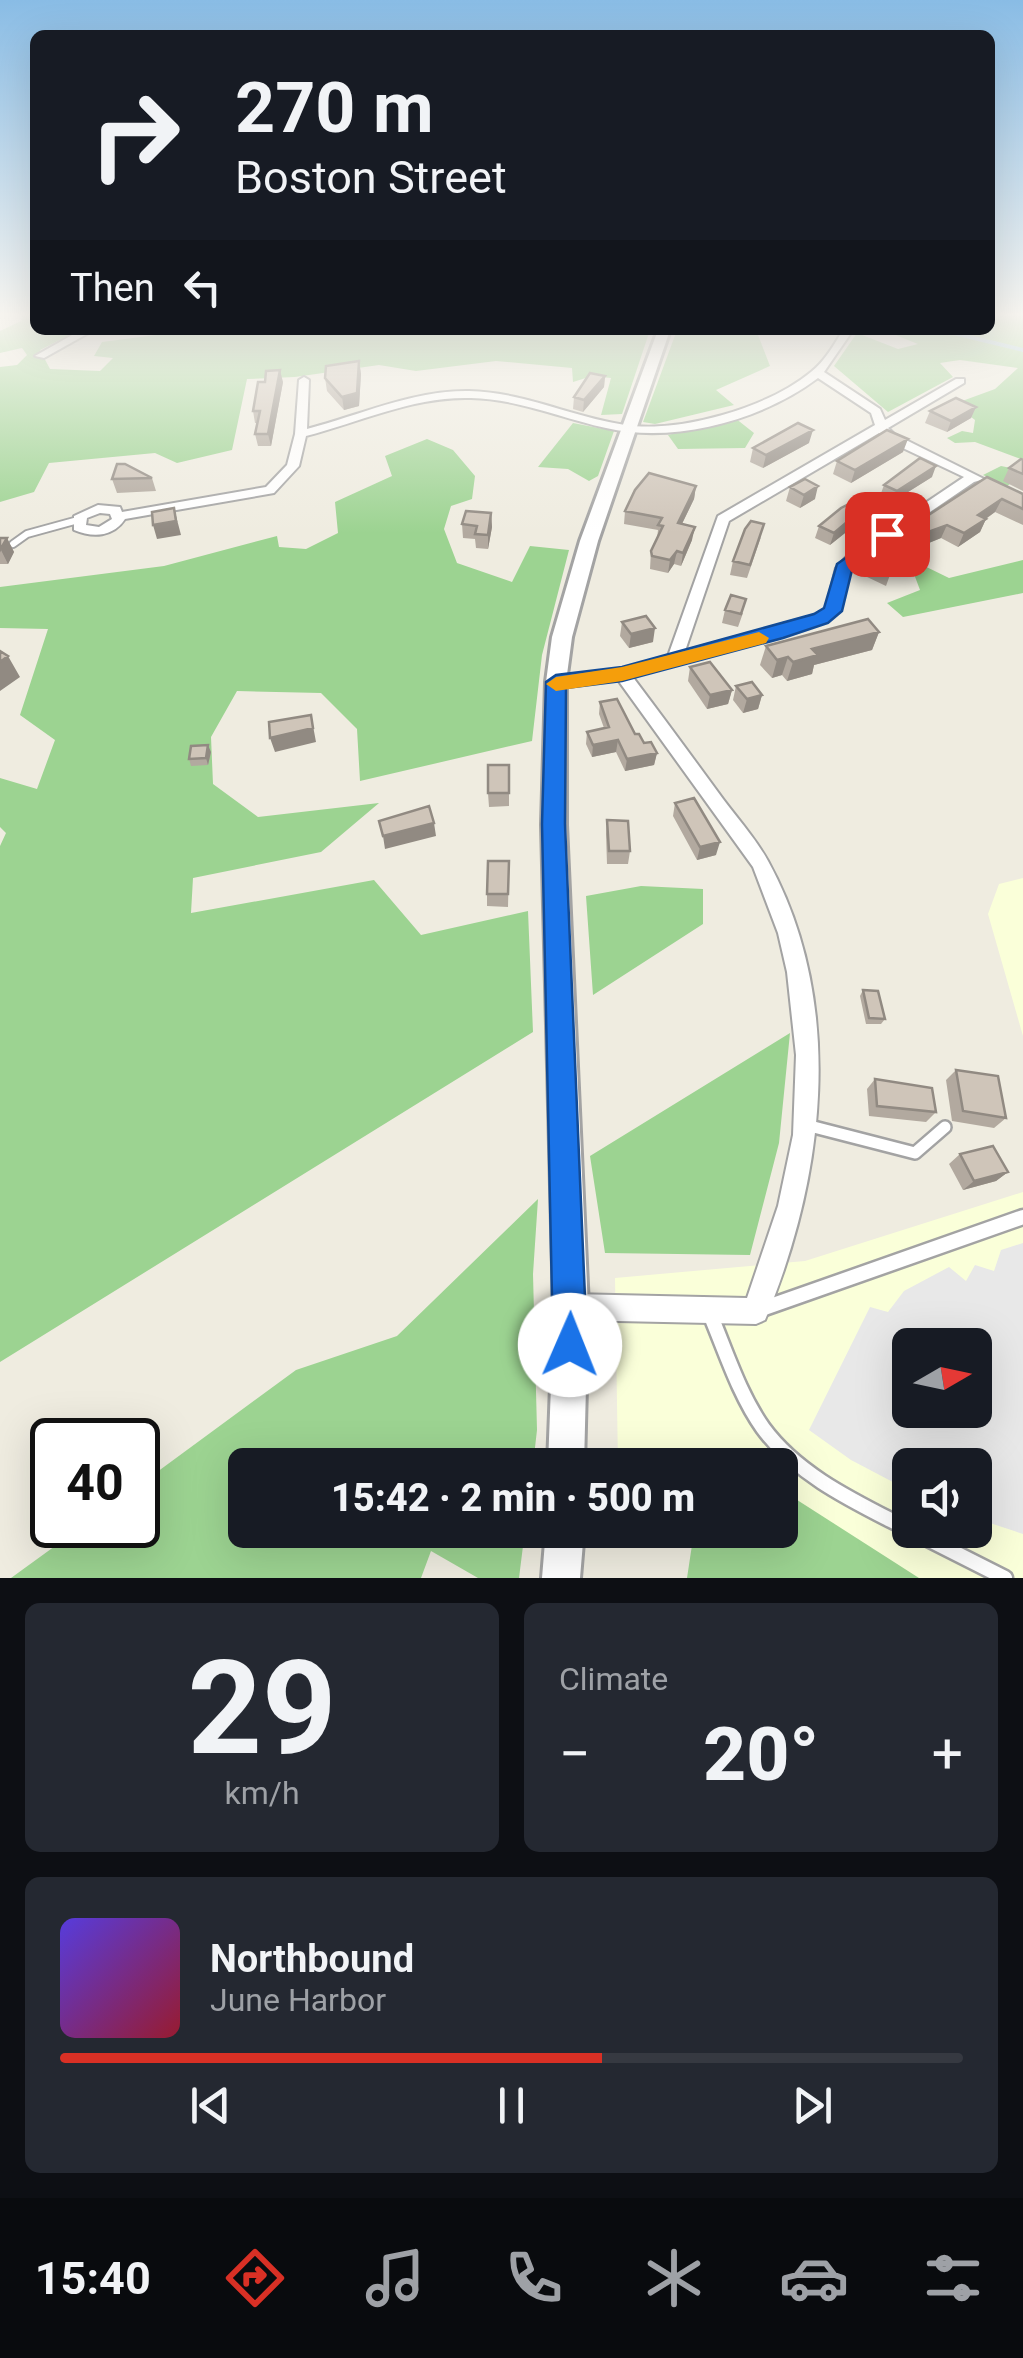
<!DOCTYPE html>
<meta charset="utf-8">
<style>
body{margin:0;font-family:Roboto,sans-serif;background:#242831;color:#f1f3f6;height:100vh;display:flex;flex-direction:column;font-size:38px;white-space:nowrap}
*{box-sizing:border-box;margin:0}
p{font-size:32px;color:#9ea1a6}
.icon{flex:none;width:55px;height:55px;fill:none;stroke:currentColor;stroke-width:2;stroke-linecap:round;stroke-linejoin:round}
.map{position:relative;height:1578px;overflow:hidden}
.side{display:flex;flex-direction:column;gap:25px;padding:25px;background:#0d0f14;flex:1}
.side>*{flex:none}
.guide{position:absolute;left:30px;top:30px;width:965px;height:305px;border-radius:15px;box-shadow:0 10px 40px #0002;background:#171b24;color:#f1f3f6;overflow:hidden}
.needle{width:65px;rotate:81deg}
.fabs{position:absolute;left:892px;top:1328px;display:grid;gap:20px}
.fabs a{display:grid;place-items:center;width:100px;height:100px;border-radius:15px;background:#171b24;box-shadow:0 10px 40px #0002;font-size:50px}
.speed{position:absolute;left:30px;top:1418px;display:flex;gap:20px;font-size:50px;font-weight:700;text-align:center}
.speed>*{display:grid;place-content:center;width:130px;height:130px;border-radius:50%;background:#171b24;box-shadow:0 10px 40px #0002;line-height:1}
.speed .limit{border:5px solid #111;border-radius:15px;background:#fff;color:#111}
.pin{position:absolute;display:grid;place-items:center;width:85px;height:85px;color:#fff;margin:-42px;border-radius:20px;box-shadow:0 5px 15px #0006}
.me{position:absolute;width:110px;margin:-55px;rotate:1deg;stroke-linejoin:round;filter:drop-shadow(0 0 8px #0008)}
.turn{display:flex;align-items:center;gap:35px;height:210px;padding:0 40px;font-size:45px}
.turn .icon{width:130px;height:130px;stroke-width:2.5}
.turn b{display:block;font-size:70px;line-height:85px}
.then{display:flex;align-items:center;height:95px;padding:0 40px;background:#0003;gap:20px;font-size:38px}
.big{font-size:75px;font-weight:800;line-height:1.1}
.side .tile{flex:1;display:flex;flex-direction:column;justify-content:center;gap:15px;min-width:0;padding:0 35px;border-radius:15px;background:#242831}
.side .dial{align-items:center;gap:0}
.dial b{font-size:130px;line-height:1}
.song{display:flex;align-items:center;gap:30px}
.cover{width:120px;height:120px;border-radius:15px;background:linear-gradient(135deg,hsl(250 70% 55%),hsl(350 70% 35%))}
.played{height:10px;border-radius:5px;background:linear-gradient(90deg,#d93025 60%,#363941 60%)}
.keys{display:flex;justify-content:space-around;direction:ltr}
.heat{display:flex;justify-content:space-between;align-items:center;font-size:55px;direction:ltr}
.side .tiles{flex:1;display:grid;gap:25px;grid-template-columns:1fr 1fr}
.tile:last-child{grid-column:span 2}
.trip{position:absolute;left:228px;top:1448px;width:570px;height:100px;border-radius:15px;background:#171b24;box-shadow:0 10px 40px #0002;font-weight:800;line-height:100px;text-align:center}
.tab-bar{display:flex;height:160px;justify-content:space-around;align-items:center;background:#090b0e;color:#9ea1a6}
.tab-bar .icon{width:70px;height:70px}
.tab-bar .selected{color:#d93025}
.tab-bar b{font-size:45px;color:#f1f3f6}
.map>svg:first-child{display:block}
</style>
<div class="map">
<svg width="1023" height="1578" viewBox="0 0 1023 1578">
<rect width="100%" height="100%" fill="#efece0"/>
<path fill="#faffd9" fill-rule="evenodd" d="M1023 878V1036L988 914 999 884Z
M1023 1192V1578H913L780 1502V1465H618L615 1278 805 1261ZM910 1345H975V1410H910ZM910 1465H975V1530H910Z"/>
<path fill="#9cd391" d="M25 312H35V330H79L40 350 50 369 100 371 113 358 94 356 102 342 194 330H650L622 414 601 415 611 378 592 376 573 382 572 368 496 361 416 371 379 365 295 377 247 379 232 450 177 463 155 453 49 463 34 492 0 502V367L17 365 27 355 22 348 0 353V331L21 321Z
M993 312H1023V475L1007 486 983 475 1001 466 1016 469 1021 459 975 442 955 443 947 438 962 431 973 433 975 420 954 404 995 389 1018 368 960 360 940 363 953 377 888 412 834 366 857 333 898 349 918 344 883 330H990Z
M677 330H747L758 335 770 366 716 390 734 405 655 424 643 422Z
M735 418 754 433 745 448 678 449 668 435Z
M573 423 614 431 598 476 589 481 568 469 538 467Z
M427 439 453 450 475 476 472 499 451 506 444 529 457 563 512 582 530 546 569 550 542 655 532 741 360 781 357 729 321 693 237 691 211 737 213 784 258 817 379 803 321 852 193 878 191 913 374 880 421 935 528 911 533 1032 0 1362V846L6 833 0 827V778L37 789 55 740 20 715 48 629 0 628V587L164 566 277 536 279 547 306 549 338 533 335 502 392 476 385 456Z
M908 558 949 578 1023 560V593L903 617 887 603 920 590Z
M641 886 703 889V924L593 995 586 896Z
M790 1033 779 1143 750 1255 605 1253 590 1156Z
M538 1199 533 1274 537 1430 533 1465H245V1530H525L519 1578H478L431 1551 421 1578H11L84 1525H138V1486L296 1370 397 1336Z
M780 1489 919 1578H687L692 1545 702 1530H780Z"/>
<path fill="#e8e8e8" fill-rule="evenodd" d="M1023 1243V1534L975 1518V1465H910V1491L851 1460 809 1430 870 1307 888 1312 904 1291 949 1267 966 1281 975 1265 994 1271 1001 1250ZM910 1345H975V1410H910Z"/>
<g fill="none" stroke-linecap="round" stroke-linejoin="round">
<path stroke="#9cc9e1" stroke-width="4" d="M941 330 1023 350"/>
<defs>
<path id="service-far2" d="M13 544 27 534 78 520"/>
<path id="service-far1" d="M806 1125 915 1153 945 1127"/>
<path id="service" d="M759 1310 1023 1217
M710 1314C726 1352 739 1394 763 1428 799 1477 858 1503 910 1530
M910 1530 1005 1578"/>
<path id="minor" d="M81 330H94L44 358 35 356Z
M843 330H853L824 372 880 409 885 420 956 379H964V383L888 428 894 434 984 479 974 482 858 561 850 569 840 611 826 621 632 676C663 717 693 758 723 799 738 819 756 839 768 861 846 1003 825 1177 765 1320L756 1324 571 1320 562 1316 558 1307 562 1298 571 1294 747 1298 778 1206 793 1135 796 1055 787 972 778 933 753 867 618 680 556 687 548 682 556 677 622 669 668 656 718 516 875 425 871 413 818 378C762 420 675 444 606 428 561 418 518 399 471 398 415 396 360 422 306 436L299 466 274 493 125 519C113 537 93 538 74 530V516L98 505 120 507 122 512 266 487 287 465 295 434 299 380 304 377 309 380 307 429C360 415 414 390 469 391 523 392 572 417 625 425 681 433 767 408 811 372 825 361 834 345 843 330ZM879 433 886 440 964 477 848 555 836 568 826 609 816 615 685 651 729 521ZM100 513 110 514 112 519 99 527 86 525 87 518Z"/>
<path id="tertiary" d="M658 330H670L598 541 572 637 566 682V825L588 1307 584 1465H548L554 1307 542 825 546 682 552 637 580 541Z
M546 1530H584L580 1578H542Z"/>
</defs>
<use href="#service-far2" stroke="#a3a3a3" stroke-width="10"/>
<use href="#service-far1" stroke="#a3a3a3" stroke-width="16"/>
<use href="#service" stroke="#a3a3a3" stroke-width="19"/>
<use href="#minor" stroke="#a3a3a3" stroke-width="4"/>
<use href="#tertiary" stroke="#a3a3a3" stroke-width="6"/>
<use href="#service-far2" stroke="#fff" stroke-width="6"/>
<use href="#service-far1" stroke="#fff" stroke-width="11"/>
<use href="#service" stroke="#fff" stroke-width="14"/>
<use href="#minor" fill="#fff" fill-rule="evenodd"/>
<use href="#tertiary" fill="#fff" fill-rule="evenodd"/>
</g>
<path fill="#b2a99f" d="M359 361 361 374 359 406 344 410 327 391 325 378Z
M605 376 604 387 583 412 573 409 574 397Z
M283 382 271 446H258L255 434 257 423H255L253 411Z
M976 407 971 418 947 432 925 423 930 411Z
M809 443 763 468 750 462 753 448Z
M903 452 851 483 833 474 837 461Z
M1023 460V491L1003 481 1009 468Z
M932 477 892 502 880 496 884 485Z
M987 477 1023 494V525L995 512 986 519 980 532 958 547 941 538 914 549 902 542 907 529Z
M152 478 156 491 117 493 112 479Z
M696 486 694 499 682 524 692 540 681 566 674 564 668 573 650 569 651 551 657 539 658 530 624 524 625 511Z
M790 487 815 499 800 508 786 501Z
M869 494 880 514 853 531 850 529 830 545 815 538 819 526Z
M491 513 492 527 488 549 476 548 475 539 463 538 462 524Z
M761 537 747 578 730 575 733 561Z
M0 538H7L14 552 8 564H0Z
M906 545 898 568 891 572 886 586 865 576 873 552Z
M725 610 743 613 738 627 722 623Z
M622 622 653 642 629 648 620 636Z
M879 632 872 650 814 665 812 674 787 681 782 675 772 678 760 665 766 646Z
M690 667 732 690 728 704 707 709 688 681Z
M736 686 762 695 758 709 743 713 733 700Z
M600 702 657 753 654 765 625 771 616 752 592 757 586 744 587 732 604 728 599 714Z
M211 752 208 765 191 766 189 759Z
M509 765V806L489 807 488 793Z
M675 803 716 855 697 860 673 816Z
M607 820 630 851 628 864H607L606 834Z
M509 861 508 907 487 906V894Z
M863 990 885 1019 881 1024H866L860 996Z
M956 1070 1006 1118 994 1128 952 1121 946 1080Z
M875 1079 936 1112 926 1122 869 1116 867 1089Z
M960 1154 1008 1172 996 1181 963 1190 949 1164Z"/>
<path fill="#918a82" d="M359 361 361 374 359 406 344 410 342 397Z
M280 370 283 382 271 446 268 434Z
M605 376 604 387 583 412 584 400Z
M976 407 971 418 947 432 951 421Z
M813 430 809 443 763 468 766 455Z
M908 439 903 452 851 483 855 470Z
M936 466 932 477 892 502 897 491Z
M696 486 694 499 676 536 678 523Z
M818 486 815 499 800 508 804 495Z
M1002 499 995 512 975 526 986 519 980 532 958 547 964 533 978 515Z
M884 502 880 514 853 531 857 518Z
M174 508 181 535 157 539 153 525Z
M491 513 492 527 488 549V535Z
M854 516 850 529 830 545 834 533Z
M947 525 941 538 914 549 920 535Z
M695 527 692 540 681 566 683 553Z
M7 538 14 552 8 564 1 550Z
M906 545 898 568 891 572 889 571 898 551Z
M677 551 674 564 668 573 670 560Z
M655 628 653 642 629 648 631 634Z
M879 632 872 650 814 665 812 674 787 681 793 662 812 649Z
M8 656 20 677 0 691V662Z
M788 657 782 675 772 678 777 660Z
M732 690 728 704 707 709 710 695Z
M762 695 758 709 743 713 747 699Z
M311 715 316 742 275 752 270 738Z
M618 740 616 752 592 757 593 745Z
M208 745 211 752 208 765 206 758Z
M657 753 654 765 625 771 627 759Z
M434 823 436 836 385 849 383 836Z
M720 842 716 855 697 860 700 847Z
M1008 1172 996 1181 963 1190 974 1181Z"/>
<path fill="#cfc5b9" stroke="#918a82" stroke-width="2.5" d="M359 361 357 393 342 397 325 378 326 366Z
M280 370 268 434H255L260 411H253L258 382H265L266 371Z
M590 373 605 376 584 400 574 397Z
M956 398 976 407 951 421 930 411Z
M798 423 813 430 766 455 753 448Z
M887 430 908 439 855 470 837 461Z
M920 458 936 466 897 491 884 485Z
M1021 459 1023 460V474L1009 468Z
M117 464H125L152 478 112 479Z
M649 473 696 486 678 523 695 527 683 553 677 551 670 560 652 556 651 551 663 526 658 525 662 518 625 511 635 490Z
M987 477 1023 494V509L1002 499 978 515 986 519 964 533 947 525 920 535 907 529Z
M805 479 818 486 804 495 790 487Z
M869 494 884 502 857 518 854 516 834 533 819 526 841 508Z
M174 508 176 521 153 525 152 512Z
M466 511 491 513 488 535 475 534 477 526 462 524Z
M751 521 764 524 750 565 733 561 745 529Z
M0 538H7L0 550Z
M894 539 906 545 898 551 903 554 893 561 891 572 870 562 873 552Z
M731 595 746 599 741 614 725 610Z
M646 616 655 628 631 634 622 622Z
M868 619 879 632 812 649 818 655 793 662 788 657 777 660 766 646Z
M0 651 8 656 0 662Z
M710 662 732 690 710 695 707 691 690 667Z
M752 682 762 695 747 699 736 686Z
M617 699 635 734H639L644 743 651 742 657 753 627 759 618 740 593 745 587 732 609 727 600 702Z
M311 715 313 728 270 738 269 722Z
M208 745 206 758 189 759 191 746Z
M488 765H509V793H488Z
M694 798 720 842 700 847 675 803Z
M429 806 434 823 383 836 379 821Z
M607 820 628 821 630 851H609Z
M488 861H509L508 894H487Z
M863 990 878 991 885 1019 869 1018Z
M956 1070 998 1076 1006 1118 963 1111Z
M875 1079 932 1088 936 1112 877 1106Z
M993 1146 1008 1172 974 1181 960 1154Z"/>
<linearGradient id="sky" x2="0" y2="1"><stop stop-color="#89bce5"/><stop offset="0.59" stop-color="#f8f6f1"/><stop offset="1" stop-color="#f8f6f1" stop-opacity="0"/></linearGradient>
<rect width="1023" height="533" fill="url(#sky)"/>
<path fill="#1a73e8" stroke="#114b97" stroke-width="2.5" d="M887 529 896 534 852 570 842 611 828 623 783 638 622 681 566 688 565 824 587 1345 582 1357 570 1362 558 1357 553 1345 542 824 546 682 556 675 622 667 814 614 824 608 837 564Z"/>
<path fill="#f59e0b" d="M759 632 769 638 766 643 622 681 556 691 546 684 556 677 622 667Z"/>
</svg>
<div class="fabs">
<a><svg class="needle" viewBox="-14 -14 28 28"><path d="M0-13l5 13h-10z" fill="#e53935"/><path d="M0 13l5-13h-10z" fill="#9ea1a6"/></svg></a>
<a><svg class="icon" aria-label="sound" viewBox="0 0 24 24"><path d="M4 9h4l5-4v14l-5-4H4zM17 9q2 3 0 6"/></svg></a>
</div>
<div class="speed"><div class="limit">40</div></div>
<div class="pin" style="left:887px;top:534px;background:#d93025"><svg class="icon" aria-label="arrive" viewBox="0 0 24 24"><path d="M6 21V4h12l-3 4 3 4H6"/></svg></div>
<svg class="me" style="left:570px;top:1345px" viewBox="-20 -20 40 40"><circle r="19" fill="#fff"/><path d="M0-13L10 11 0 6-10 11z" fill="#1a73e8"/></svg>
<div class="trip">15:42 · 2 min · 500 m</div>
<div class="guide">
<div class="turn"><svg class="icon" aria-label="right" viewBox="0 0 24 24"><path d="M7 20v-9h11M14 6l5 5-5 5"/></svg><div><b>270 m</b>Boston Street</div></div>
<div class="then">Then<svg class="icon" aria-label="left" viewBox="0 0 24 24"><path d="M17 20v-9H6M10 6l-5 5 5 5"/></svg></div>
</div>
</div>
<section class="side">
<div class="tiles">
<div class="tile dial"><b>29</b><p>km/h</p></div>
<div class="tile"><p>Climate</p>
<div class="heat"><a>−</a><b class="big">20°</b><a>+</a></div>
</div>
<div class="tile">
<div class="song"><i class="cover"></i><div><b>Northbound</b><p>June Harbor</p></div></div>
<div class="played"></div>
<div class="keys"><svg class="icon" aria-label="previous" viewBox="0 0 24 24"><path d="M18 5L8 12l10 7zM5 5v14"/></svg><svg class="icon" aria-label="pause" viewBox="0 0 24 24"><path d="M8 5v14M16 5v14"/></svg><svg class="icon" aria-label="next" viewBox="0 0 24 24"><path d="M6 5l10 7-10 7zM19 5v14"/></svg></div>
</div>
</div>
</section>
<nav class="tab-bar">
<b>15:40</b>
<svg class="icon selected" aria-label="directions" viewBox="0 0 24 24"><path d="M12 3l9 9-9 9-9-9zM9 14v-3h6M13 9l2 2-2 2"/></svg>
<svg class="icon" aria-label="music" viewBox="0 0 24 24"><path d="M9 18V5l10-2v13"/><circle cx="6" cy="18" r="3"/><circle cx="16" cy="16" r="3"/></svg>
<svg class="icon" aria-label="phone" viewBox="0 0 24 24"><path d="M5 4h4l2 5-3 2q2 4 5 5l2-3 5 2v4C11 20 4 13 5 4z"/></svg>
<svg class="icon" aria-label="climate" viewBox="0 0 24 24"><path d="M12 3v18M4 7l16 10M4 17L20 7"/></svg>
<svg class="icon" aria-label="car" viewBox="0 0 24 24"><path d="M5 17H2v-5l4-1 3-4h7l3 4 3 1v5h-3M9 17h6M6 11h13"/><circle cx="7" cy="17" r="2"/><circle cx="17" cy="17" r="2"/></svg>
<svg class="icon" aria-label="filters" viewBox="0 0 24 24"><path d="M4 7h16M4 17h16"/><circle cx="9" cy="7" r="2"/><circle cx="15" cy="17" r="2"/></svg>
</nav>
